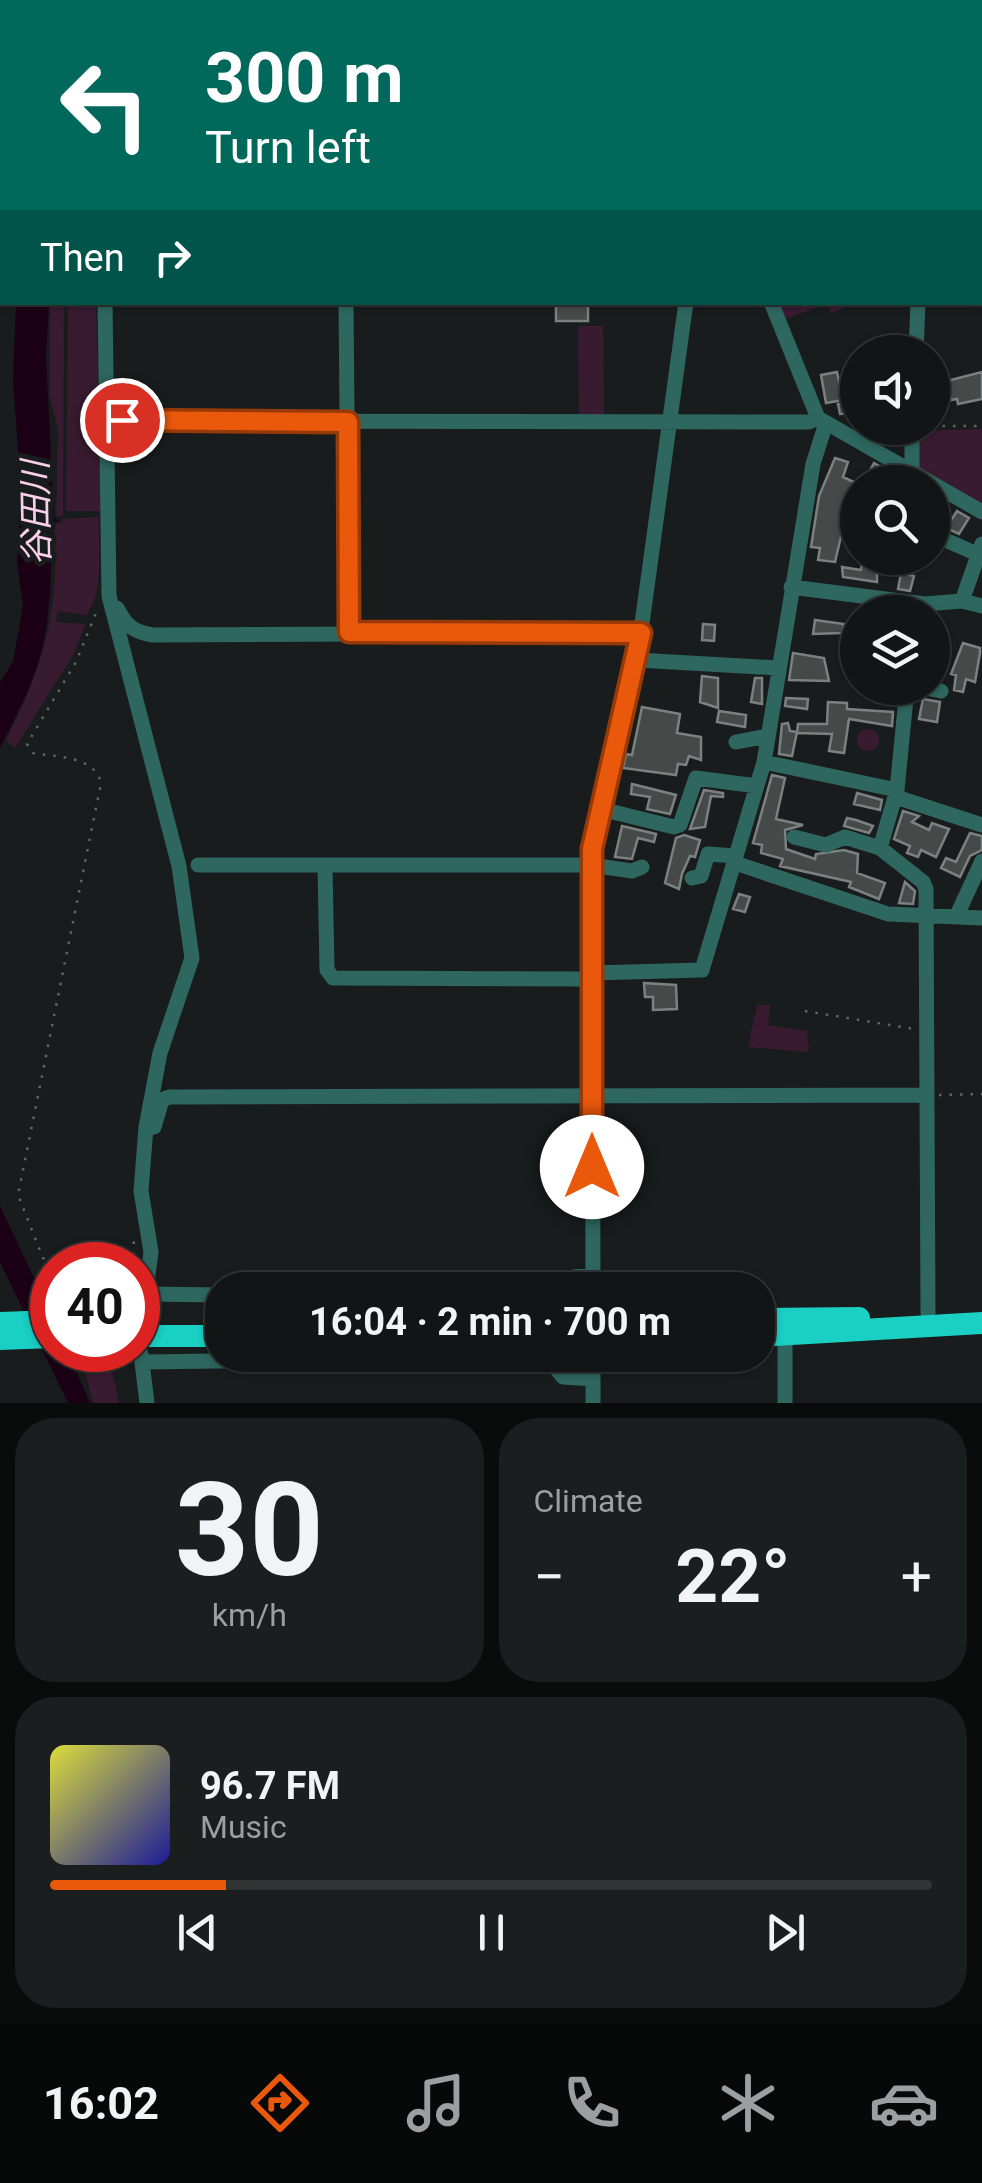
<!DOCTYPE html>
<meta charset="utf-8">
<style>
body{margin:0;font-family:Roboto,"Noto Sans JP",sans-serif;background:#1b1e1e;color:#f1f3f6;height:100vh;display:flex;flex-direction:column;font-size:38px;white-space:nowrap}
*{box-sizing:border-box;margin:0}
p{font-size:32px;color:#9c9fa0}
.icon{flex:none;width:55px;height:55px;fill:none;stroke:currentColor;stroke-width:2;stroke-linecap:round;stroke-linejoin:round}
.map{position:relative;height:1403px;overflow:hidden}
.panel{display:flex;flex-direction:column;gap:15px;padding:15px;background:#0a0c0c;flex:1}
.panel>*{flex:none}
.banner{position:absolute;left:0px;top:0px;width:982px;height:305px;box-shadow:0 2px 8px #0004,0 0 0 2px #313434;background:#00695c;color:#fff;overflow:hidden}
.controls{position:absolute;left:840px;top:335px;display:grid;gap:20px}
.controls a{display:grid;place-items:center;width:110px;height:110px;border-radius:50%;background:#121515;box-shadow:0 2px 8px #0004,0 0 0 2px #313434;font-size:50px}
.speed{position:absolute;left:30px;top:1242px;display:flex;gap:20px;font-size:50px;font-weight:700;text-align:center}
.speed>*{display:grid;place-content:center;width:130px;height:130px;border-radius:50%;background:#121515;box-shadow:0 2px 8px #0004,0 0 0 2px #313434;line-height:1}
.speed .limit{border:15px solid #d22;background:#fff;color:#111}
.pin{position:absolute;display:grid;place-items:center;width:85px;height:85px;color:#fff;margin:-42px;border:5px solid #fff;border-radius:50%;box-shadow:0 2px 10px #0007}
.me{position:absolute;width:110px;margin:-55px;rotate:0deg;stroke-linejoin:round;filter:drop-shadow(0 0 8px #0008)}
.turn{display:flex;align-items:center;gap:35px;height:210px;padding:0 40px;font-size:45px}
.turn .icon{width:130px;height:130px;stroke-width:2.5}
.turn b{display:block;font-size:70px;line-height:85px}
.then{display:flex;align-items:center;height:95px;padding:0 40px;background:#0003;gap:20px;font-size:38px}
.big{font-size:75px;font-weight:700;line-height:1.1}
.panel .card{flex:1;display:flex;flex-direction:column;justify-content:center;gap:15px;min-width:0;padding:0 35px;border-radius:40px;background:#1b1e1e}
.panel .dial{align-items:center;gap:0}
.dial b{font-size:130px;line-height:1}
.song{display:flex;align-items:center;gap:30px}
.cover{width:120px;height:120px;border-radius:15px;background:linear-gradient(135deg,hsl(60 70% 55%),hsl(240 70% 35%))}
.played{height:10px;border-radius:5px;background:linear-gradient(90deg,#ea580c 20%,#313434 20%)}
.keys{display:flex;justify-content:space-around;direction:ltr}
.heat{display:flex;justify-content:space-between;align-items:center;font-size:55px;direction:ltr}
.panel .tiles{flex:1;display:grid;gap:15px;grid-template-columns:1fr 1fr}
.card:last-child{grid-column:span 2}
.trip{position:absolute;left:205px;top:1272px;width:570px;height:100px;border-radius:40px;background:#121515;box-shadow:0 2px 8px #0004,0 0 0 2px #313434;font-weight:700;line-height:100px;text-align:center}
.tabs{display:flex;height:160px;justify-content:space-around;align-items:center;background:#070808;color:#9c9fa0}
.tabs .icon{width:70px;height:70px}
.tabs .current{color:#ea580c}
.tabs b{font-size:45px;color:#f1f3f6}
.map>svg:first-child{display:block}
</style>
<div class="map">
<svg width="982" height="1403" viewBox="0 0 982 1403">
<rect width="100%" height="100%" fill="#181c1c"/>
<path fill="#391b31" d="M50 303H64L63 516 56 517 58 429 50 398Z
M68 303H96L101 511H66Z
M776 303 831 302 832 304 854 303 830 314 829 303 783 320Z
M578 326H603L604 417H579Z
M982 429V508L916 466 917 431Z
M99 517C98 546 105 591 86 615L58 611 56 622 86 624 73 655 15 748 6 740C45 662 60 611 54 524L62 523V519Z
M857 740a11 11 0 1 1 22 0a11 11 0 1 1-22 0Z
M757 1005H770L768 1025 807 1031 809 1052 748 1047Z
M80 1353H108L119 1403H93Z"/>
<path fill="#1c0015" d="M16 303H49L46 355 54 517 59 522 52 523 55 553 51 560C50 644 39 674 0 748V682L13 662 23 605 17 563 21 490 13 380Z
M0 1206 52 1316V1350H67L90 1403H68L0 1262Z"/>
<path fill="#454a49" stroke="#7b8180" stroke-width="2.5" d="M556 302H588V321H556Z
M837 372 843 400 826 403 821 375Z
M982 372V399L958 404 957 399 951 400 947 381Z
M858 401V413L840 414 838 404Z
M835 458 848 462 843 477 858 484 852 507 858 509V529L844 524 835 562 818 560 820 548 811 547 819 496Z
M874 463 897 476 893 482H864Z
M957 511 969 518 959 534 946 528Z
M863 558 877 560V582L843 577 842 567 861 570Z
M901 573 914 576 910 591 898 589Z
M815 620 844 624 842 633 813 634Z
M703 624 715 625 714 641 702 640Z
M963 643 980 648V653L975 682 966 679 963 692 954 690 956 675 951 674Z
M793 653 824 658 829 681 789 680Z
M702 676 718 678V708L700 702Z
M755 678H762V704L751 702Z
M786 698 808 699 807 709 785 706Z
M923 699 940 702 937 722 919 719Z
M828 702 847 703V709L893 712 892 726 849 719 844 753 829 751 832 734 797 733 798 724H827Z
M642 707 680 714 677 733 701 737V760L689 756 686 765 678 764 676 775 623 768 626 754 632 755Z
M719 711 746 715 745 727 717 722Z
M788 723 790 731 797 732 792 756 779 754 782 724Z
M772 775 785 778 776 819 803 825 785 830 786 849 815 859 816 854 844 850 858 854 857 873 885 883 879 899 849 887 851 882 780 866 783 859 761 853 762 845 753 843Z
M632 784 676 795 670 814 647 809 650 797 631 794Z
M704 790 723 793V797L711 796 705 827 690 829Z
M857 793 882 800 880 810 854 804Z
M903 811 919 816 912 822 929 830 932 823 949 829 936 857 921 850 918 857 907 853 910 846 894 839Z
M847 818 856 820 873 826 869 833 844 826Z
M622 826 656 834 654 842 638 838 632 859 615 857Z
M970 833 982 836V850L970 856 960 877 941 868 946 858 956 862Z
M684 835 700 840 695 857 690 856 682 874 679 889 665 883 676 838Z
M905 882 915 891 913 904 899 903Z
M739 894 750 897 745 912 733 909Z
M644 983 676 985 677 1009 653 1010V997H645Z"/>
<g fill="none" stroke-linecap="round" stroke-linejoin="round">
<path stroke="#363a3a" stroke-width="15" stroke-dasharray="15 8" stroke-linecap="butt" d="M141 1345 144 1305"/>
<path stroke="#616565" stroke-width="2.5" stroke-dasharray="2.5 8" stroke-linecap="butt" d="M247 2V0
M947 2V0
M932 426H982
M805 1011 914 1029
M939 1095 982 1094
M53 1265 43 1258 18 1195 101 783C95 756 56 757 33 753L27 744 76 662 98 608
M133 1265 134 1237"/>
<path stroke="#2e6660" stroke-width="15" d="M100 2V0
M482 2V0
M715 2V0
M105 302 109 596 179 866 192 958 160 1053 146 1127 141 1191 151 1252 144 1305
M346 302 349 632
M771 302 818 418 982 512
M916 352 918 302
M122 421 809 422 818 418
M912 469V428
M932 534 977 554
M791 587 925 604
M962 601 982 606
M117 608C126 626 134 632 153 635L641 633
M924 612 925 604 962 601 982 544
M637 660 778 668
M907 688 897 790 880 848 923 882 926 889 928 1313
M925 688 941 691
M736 742 768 736
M764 762 897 790
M896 797 982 825
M601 809 674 827 680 825 696 778 757 786
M794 837 826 845 845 837 880 848
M735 863 888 914 982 918
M198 865H591L632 871 642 867
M325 865 327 970 333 978 591 979
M692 878 701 876 708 854 736 856
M956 917 982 861
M591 973 702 970 764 762 813 464 826 423
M154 1127 162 1100 169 1097 925 1095
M562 1290 574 1277 592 1275
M593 1290 592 849 637 660 686 302
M145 1294 222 1295
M141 1354 147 1403
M593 1355V1403
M142 1362 547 1357 563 1377 593 1379
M785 1403V1336"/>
<path stroke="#29b1a7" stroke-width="20" d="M0 193H2
M980 282H982"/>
<path stroke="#1acfc3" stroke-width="22" d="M758 1319 859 1318
M0 1323 52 1321
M138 1336H222
M758 1336 982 1323
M0 1339 52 1337"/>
</g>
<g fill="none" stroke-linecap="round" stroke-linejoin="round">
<defs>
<path id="route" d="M122 420 348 422 349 632 641 633 592 849V1167"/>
</defs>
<use href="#route" stroke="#983908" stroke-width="25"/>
<use href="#route" stroke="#ea580c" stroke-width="18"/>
</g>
<g text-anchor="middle" stroke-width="10" stroke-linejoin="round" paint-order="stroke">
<g font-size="35" font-style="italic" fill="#facfec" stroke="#181c1c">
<text transform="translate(36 513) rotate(-91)" y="12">谷田川</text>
</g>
</g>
</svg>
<div class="controls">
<a><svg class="icon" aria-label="sound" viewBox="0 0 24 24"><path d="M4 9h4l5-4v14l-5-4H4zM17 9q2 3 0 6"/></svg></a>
<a><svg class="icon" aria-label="search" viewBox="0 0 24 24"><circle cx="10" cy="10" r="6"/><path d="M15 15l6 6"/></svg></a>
<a><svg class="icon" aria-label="layers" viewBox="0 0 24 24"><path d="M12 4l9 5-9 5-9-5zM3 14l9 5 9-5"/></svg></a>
</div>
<div class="speed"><div class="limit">40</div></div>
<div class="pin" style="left:122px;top:420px;background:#d93025"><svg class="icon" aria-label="arrive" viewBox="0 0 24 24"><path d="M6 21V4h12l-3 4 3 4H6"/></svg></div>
<svg class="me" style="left:592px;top:1167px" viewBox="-20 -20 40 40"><circle r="19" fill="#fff"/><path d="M0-13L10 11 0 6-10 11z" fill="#ea580c"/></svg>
<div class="trip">16:04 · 2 min · 700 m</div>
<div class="banner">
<div class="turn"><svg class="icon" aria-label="left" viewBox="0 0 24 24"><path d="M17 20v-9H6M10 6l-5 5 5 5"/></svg><div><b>300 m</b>Turn left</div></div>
<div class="then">Then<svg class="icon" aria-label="right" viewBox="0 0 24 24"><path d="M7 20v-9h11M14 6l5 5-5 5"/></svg></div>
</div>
</div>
<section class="panel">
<div class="tiles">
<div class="card dial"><b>30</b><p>km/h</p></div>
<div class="card"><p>Climate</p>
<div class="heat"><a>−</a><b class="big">22°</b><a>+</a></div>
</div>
<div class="card">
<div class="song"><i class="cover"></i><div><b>96.7 FM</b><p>Music</p></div></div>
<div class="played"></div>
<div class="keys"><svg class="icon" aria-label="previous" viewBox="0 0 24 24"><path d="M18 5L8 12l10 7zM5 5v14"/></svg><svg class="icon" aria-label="pause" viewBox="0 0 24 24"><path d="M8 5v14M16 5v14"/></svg><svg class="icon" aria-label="next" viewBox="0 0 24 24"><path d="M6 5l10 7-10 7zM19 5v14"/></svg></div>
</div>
</div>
</section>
<nav class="tabs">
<b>16:02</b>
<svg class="icon current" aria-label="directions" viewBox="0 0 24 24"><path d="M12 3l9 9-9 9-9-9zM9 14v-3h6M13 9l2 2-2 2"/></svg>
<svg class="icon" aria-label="music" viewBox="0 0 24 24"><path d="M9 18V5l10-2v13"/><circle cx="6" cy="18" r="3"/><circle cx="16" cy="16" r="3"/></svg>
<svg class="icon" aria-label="phone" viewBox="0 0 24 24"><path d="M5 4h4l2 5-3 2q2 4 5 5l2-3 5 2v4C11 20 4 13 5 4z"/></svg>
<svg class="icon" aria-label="climate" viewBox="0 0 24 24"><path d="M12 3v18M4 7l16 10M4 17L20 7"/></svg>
<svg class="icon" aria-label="car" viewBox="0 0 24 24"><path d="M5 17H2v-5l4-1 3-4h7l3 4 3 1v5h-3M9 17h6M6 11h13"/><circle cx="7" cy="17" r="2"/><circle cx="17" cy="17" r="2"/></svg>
</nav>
